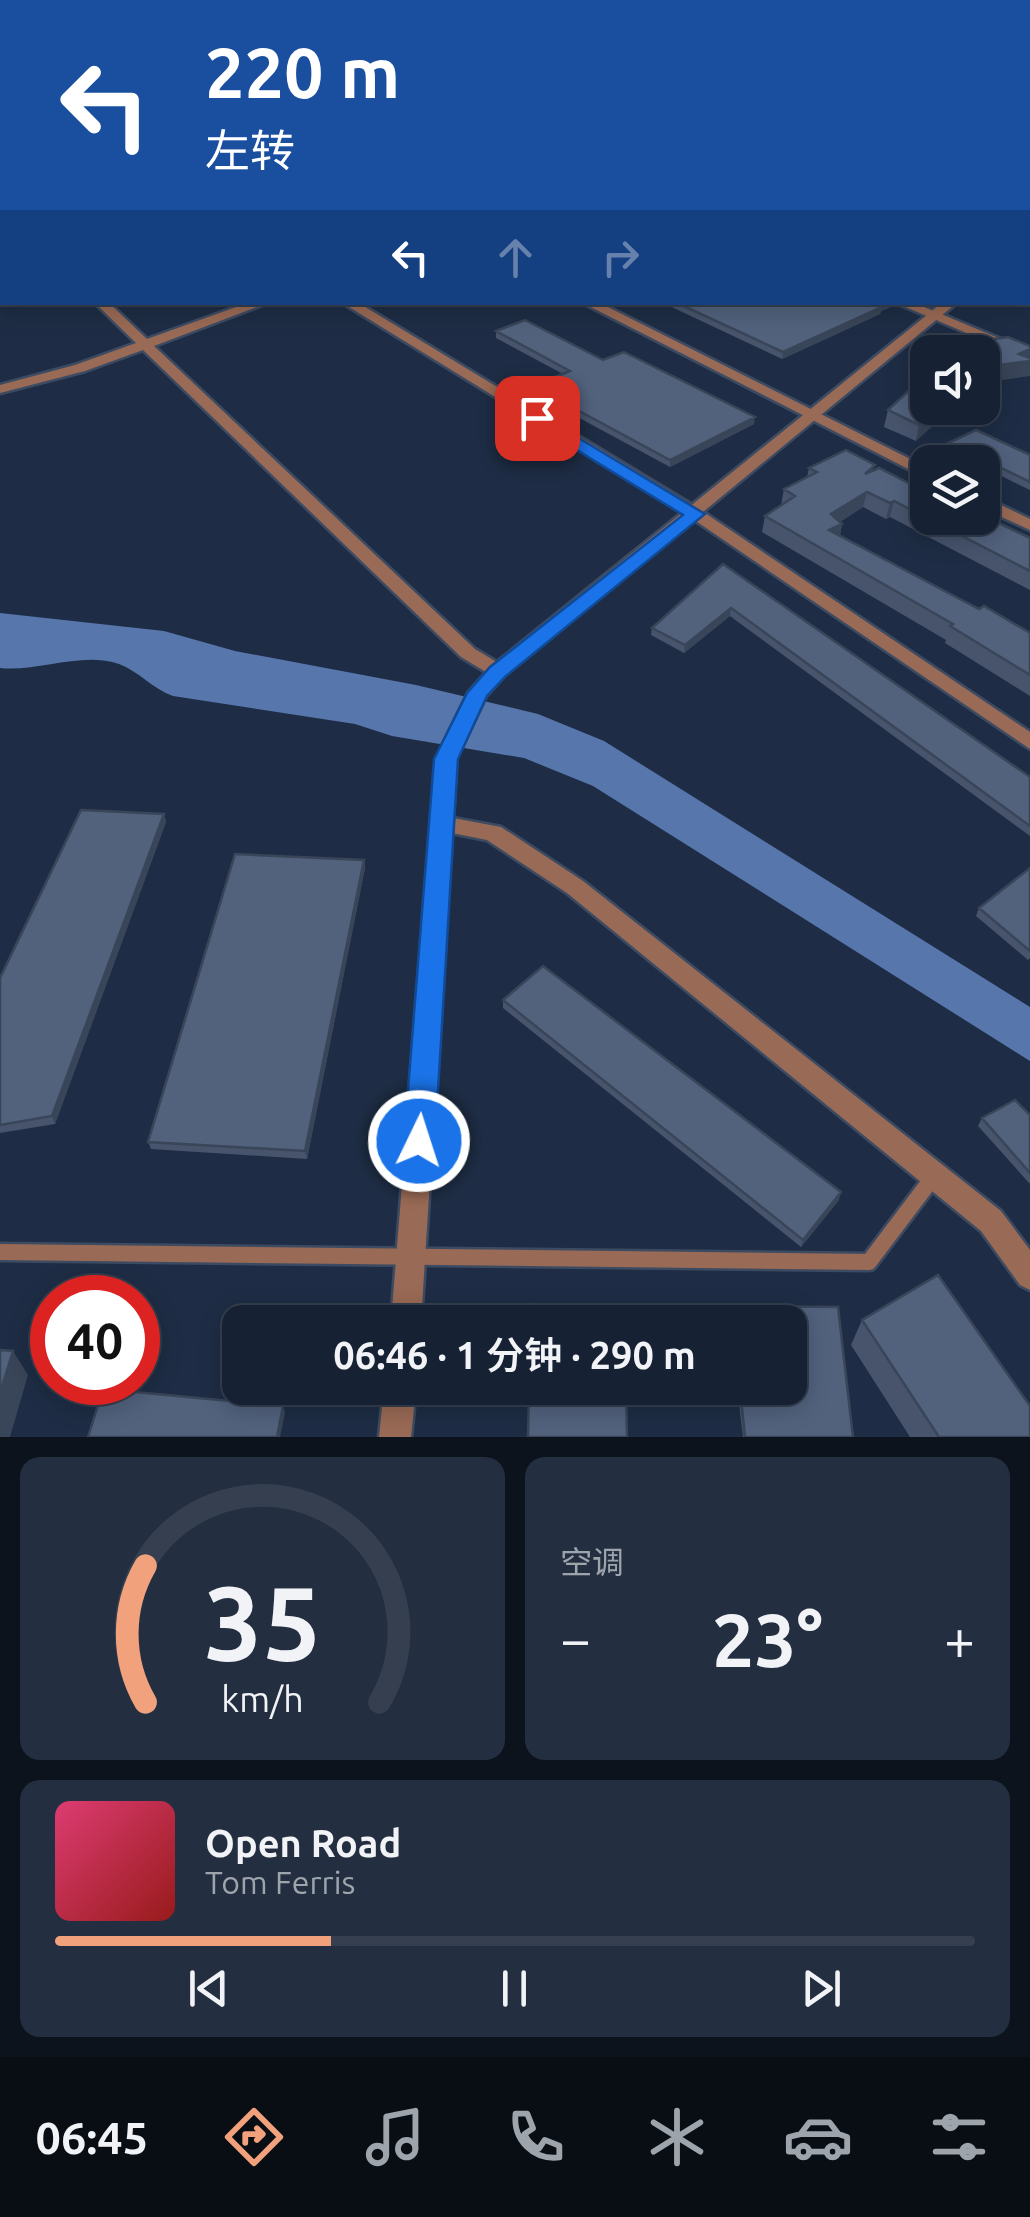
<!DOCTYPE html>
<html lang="zh">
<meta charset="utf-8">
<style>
body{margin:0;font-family:Ubuntu,"Noto Sans SC",sans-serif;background:#232f40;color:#f1f3f6;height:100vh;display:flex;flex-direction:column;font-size:38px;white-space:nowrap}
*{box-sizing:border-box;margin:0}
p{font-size:32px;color:#9ea4ac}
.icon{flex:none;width:55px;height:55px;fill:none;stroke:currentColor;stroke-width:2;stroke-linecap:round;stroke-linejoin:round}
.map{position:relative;height:1437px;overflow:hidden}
.details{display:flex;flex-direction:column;gap:20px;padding:20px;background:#0c131d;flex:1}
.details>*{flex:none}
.banner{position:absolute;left:0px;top:0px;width:1030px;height:305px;box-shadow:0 5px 25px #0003,0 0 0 2px #353f4f;background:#1a4fa0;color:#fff;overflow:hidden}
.tools{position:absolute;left:910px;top:335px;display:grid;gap:20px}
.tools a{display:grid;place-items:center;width:90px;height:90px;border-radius:20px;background:#162234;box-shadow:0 5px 25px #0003,0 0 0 2px #353f4f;font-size:50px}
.speed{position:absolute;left:30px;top:1275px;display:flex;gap:20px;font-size:50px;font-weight:700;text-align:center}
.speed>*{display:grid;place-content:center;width:130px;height:130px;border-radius:50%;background:#162234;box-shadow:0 5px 25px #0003,0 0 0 2px #353f4f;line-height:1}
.speed .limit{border:15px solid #d22;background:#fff;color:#111}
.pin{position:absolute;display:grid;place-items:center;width:85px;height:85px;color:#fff;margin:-42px;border-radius:20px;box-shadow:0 5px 15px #0006}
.me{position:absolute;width:110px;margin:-55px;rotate:4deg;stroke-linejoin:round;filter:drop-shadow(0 0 8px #0008)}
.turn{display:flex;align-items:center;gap:35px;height:210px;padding:0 40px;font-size:45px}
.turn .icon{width:130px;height:130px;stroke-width:2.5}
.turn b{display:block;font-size:70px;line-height:85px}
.lanes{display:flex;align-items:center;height:95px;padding:0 40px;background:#0003;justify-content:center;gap:50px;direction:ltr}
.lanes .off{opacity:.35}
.big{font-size:75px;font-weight:600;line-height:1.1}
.details .widget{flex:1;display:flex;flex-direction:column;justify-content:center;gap:15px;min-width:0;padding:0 35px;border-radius:20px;background:#232f40}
.details .dial{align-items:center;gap:0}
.dial svg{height:260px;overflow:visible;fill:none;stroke:#353f4f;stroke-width:7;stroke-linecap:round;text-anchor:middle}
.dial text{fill:#f1f3f6;stroke:none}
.song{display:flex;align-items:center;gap:30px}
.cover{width:120px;height:120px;border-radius:15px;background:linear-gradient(135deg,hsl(340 70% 55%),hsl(0 70% 35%))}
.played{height:10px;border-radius:5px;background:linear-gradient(90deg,#f1a17c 30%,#353f4f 30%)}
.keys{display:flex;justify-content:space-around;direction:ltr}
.heat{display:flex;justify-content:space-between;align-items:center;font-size:55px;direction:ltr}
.details .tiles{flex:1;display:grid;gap:20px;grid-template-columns:1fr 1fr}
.widget:last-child{grid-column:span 2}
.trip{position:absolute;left:222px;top:1305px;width:585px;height:100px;border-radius:20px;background:#162234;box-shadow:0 5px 25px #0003,0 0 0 2px #353f4f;font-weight:600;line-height:100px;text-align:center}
.menu{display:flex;height:160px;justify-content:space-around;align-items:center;background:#090e15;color:#9ea4ac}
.menu .icon{width:70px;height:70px}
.menu .current{color:#f1a17c}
.menu b{font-size:45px;color:#f1f3f6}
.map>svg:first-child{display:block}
</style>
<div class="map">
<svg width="1030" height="1437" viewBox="0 0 1030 1437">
<rect width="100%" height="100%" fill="#1e2d45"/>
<path fill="#5676ac" d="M0 613 164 631 235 651 416 685 538 714 604 741 1030 1007V1061L593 786 524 758 392 736 355 724 173 696C153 689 138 671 119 664 82 651 38 672 0 668Z"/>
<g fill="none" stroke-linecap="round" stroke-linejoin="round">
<defs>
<path id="service" d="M0 1252 869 1262 934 1176"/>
<path id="minor" d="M0 0H8L0 3Z
M0 15H2V20H0Z
M1028 32H1030V36H1028Z
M0 200H2V209H0Z
M94 302H108L147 339 250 302H270L154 346 475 649 505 667 508 671 505 675H491L461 657 143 350 85 371 0 393V385L75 365 136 343Z
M341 302H357L702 511 1030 732V749L690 517Z
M581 302H598L928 468V479Z
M894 302H912L1030 351V360Z
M982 496 1030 519V530L982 508Z"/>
<path id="tertiary" d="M1030 237V246H1028V238Z
M943 302H958L505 675 486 696 456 759 453 818 501 827 583 881 1001 1211 1030 1250V1290L1020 1285 981 1231 567 893 487 840 452 833 421 1322H391L436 759 468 693 491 667Z
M384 1388H416L411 1437H379Z"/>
<path id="trunk" d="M369 0H386L387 2H371Z
M1028 211 1030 212V222L1028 221Z"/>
</defs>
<use href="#service" stroke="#3d4b62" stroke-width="21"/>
<use href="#minor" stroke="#3d4b62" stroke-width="5"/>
<use href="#tertiary" stroke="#3d4b62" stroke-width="5"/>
<use href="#trunk" stroke="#3d4b62" stroke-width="4"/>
<use href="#service" stroke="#996a55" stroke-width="16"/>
<use href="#minor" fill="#996a55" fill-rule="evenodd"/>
<use href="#tertiary" fill="#996a55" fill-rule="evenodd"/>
<use href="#trunk" fill="#f5c2ac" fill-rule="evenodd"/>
</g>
<path fill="#47546c" d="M661 302H894L893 306 881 311 880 314 782 359Z
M496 331 603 360 754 424 670 467 533 393V386L563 374 496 338Z
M928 408 916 441 884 427 888 410Z
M942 446 1030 455V490L985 468 982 469V462H961L940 453Z
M809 468 874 470 1030 538V590L890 517 886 519 863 507 840 522 842 524 840 536 979 609 1030 633V696L945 643 946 640 762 532 765 516 781 505 784 489 807 477Z
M723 564 1030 777V836L730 616 684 653 651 635 652 628Z
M164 814 166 822 55 1124 0 1133V978Z
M364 860 365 868 307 1159 151 1149 148 1142Z
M1030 868V958L1028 960 976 916 979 908Z
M503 1000 839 1200 801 1247 503 1008Z
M1030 1115V1184L978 1126 982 1118Z
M731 1306 838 1307 853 1437H743L737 1388H790V1322H730L729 1313Z
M862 1320 1030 1437H910L851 1345Z"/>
<path fill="#394558" d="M208 0H231L220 2H197Z
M887 302H894L893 306 881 311 880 314 782 359 783 352Z
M1030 349V376L982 383V369L985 367Z
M939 408H953L916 441 919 425Z
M755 417 754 424 670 467V460Z
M867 492 863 507 828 530 831 514Z
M894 501 890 517 886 519 890 503Z
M842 524 839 540 829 530Z
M731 608 730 616 684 653 685 645Z
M164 814 166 822 55 1124 52 1116Z
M364 860 365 868 307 1159 305 1151Z
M841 1192 839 1200 801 1247 803 1240Z
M13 1351 28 1375 10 1437H0V1393Z
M283 1406 285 1413 280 1437H277Z"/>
<path fill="#52627d" stroke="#394558" stroke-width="2.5" d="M6 0H208L197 2H11Z
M670 0H687L699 2H658Z
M738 0H740L761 2H734Z
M0 31H2V101L0 99Z
M1028 54 1030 55V111L1028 112Z
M675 302H887L878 306 882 307 783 352Z
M525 320 603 360 624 352 755 417 670 460 533 386 570 371 496 331Z
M1008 337 1030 346V349L1019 354 1030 358V361L985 367 982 369V352H950L958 344Z
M928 373V408H939L919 425 888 410Z
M976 430 1030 455V482L987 461 982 464 978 462 942 446Z
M846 450 875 465 865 474 879 468 928 493V518H982V515L1030 538V571L894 501 890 503 867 492 831 514 842 524 829 530 979 609 984 606 1030 633V675L950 626 953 624 765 516 795 496 784 489 817 472 809 468Z
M723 564 1030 777V826L731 608 685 645 652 628Z
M81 810 164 814 52 1116 0 1125V978Z
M235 854 364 860 305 1151 148 1142Z
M1030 868V951L979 908Z
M543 966 841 1192 803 1240 503 1000Z
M1015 1100 1030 1115V1173L982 1118Z
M938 1275 1030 1406V1437H939L862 1320Z
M531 1304 624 1308V1322H531Z
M731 1306 838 1307 853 1437H745L740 1388H790V1322H732Z
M0 1350 13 1351 0 1393Z
M529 1388H626L627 1437H528Z
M103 1389 283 1406 277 1437H88Z"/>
<path fill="#1a73e8" stroke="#114b97" stroke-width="2.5" d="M537 413 705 514 506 676 487 696 458 759 435 1141 430 1151 419 1155 408 1151 404 1141 434 759 467 693 490 667 683 515 531 422 529 418Z"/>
</svg>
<div class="tools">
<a><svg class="icon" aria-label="sound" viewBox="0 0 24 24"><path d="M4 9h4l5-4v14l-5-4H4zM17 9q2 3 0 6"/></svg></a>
<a><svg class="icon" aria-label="layers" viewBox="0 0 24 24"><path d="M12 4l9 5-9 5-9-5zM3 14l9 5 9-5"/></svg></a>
</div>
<div class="speed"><div class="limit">40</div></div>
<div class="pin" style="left:537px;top:418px;background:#d93025"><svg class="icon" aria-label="arrive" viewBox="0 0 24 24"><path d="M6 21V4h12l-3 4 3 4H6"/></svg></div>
<svg class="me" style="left:419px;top:1141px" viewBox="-20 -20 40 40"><circle r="17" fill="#1a73e8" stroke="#fff" stroke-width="3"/><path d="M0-11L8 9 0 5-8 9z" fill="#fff"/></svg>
<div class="trip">06:46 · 1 分钟 · 290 m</div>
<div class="banner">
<div class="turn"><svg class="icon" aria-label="left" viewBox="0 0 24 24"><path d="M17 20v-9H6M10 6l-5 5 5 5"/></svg><div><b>220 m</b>左转</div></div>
<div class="lanes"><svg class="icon" aria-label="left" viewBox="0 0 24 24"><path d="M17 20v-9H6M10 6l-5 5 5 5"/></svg><svg class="icon off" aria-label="ahead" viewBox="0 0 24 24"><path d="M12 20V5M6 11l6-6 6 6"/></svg><svg class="icon off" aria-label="right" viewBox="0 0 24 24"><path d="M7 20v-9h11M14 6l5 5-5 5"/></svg></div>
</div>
</div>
<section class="details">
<div class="tiles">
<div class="widget dial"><svg viewBox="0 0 100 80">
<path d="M14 69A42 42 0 1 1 86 69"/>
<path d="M14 69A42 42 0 0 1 14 27" stroke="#f1a17c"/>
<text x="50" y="56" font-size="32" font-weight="700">35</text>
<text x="50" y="72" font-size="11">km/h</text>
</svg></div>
<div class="widget"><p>空调</p>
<div class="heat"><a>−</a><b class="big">23°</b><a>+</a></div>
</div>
<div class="widget">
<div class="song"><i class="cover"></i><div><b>Open Road</b><p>Tom Ferris</p></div></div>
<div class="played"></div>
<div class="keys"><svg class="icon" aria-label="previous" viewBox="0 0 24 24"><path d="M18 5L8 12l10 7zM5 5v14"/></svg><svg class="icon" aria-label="pause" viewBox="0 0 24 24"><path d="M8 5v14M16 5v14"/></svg><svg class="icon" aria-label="next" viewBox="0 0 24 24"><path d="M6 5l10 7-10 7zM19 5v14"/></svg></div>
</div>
</div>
</section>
<nav class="menu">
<b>06:45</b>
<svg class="icon current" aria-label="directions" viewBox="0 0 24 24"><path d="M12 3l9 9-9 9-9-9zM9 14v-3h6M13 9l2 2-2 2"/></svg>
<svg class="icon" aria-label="music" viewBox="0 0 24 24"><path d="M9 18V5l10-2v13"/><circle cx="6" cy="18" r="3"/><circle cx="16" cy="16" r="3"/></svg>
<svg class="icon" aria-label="phone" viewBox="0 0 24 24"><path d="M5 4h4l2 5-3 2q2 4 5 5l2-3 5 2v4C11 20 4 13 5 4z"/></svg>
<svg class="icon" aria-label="climate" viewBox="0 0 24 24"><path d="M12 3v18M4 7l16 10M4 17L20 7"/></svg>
<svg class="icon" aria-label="car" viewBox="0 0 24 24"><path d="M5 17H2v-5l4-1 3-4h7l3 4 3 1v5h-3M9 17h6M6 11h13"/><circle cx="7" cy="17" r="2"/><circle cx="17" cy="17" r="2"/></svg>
<svg class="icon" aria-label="filters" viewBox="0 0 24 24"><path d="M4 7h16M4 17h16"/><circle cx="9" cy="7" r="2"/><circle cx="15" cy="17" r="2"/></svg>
</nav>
